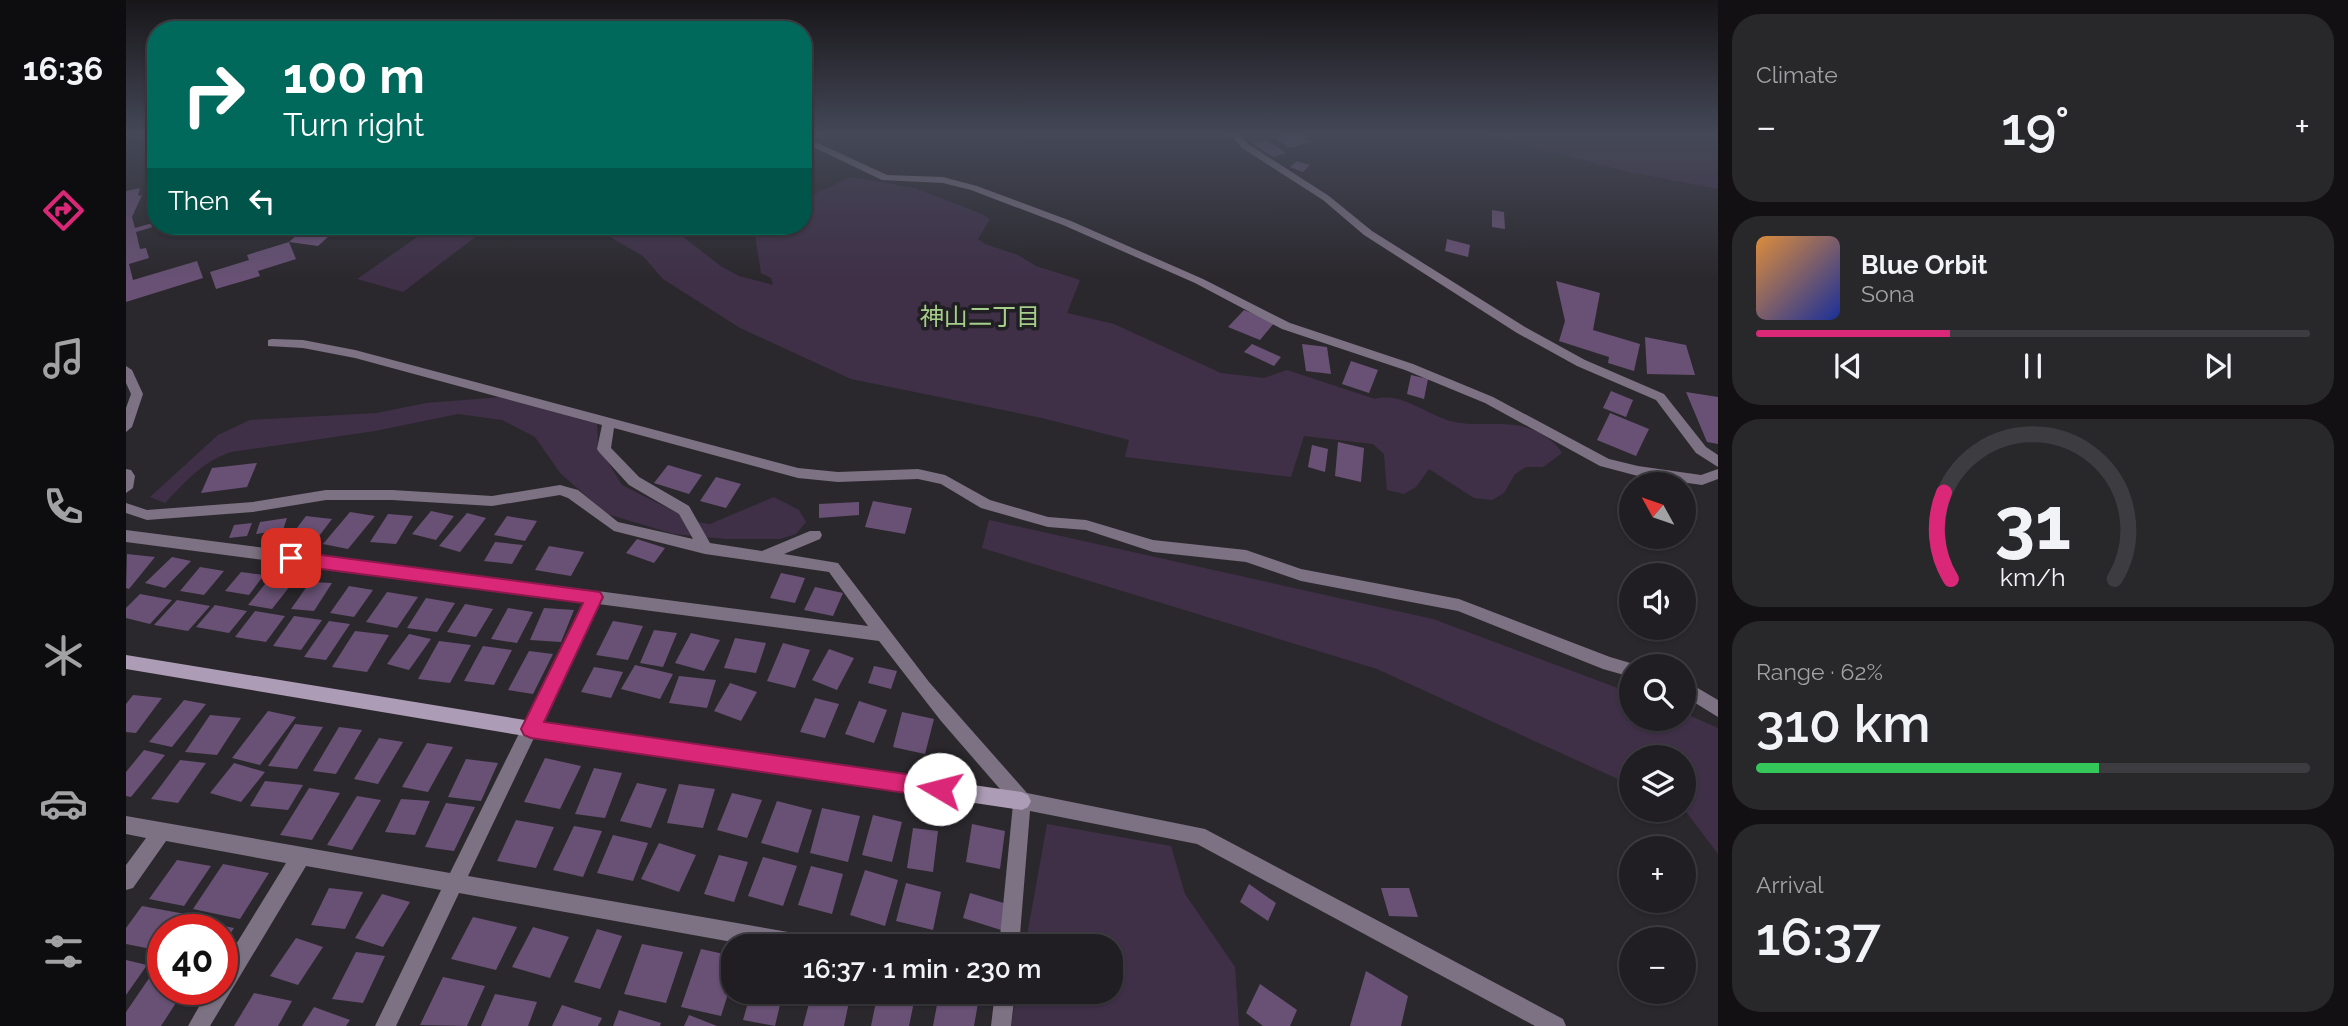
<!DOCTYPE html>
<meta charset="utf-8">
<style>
body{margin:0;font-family:Raleway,"Noto Sans JP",sans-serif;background:#28272a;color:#f1f3f6;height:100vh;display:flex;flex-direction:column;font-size:26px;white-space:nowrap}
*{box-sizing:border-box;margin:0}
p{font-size:23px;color:#a2a2a5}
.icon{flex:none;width:38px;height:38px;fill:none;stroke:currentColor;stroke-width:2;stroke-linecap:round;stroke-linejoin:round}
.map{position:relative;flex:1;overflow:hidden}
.sheet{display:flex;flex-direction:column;gap:14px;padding:14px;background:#121013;width:630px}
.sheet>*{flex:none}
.hud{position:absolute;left:21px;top:21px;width:665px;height:214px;border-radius:28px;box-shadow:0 2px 5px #0004,0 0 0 2px #3d3c40;background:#00695c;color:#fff;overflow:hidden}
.needle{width:46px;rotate:310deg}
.buttons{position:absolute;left:1493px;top:472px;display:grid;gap:14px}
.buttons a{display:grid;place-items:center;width:77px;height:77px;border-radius:50%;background:#201e22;box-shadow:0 2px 5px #0004,0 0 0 2px #3d3c40;font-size:35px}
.speed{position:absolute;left:21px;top:914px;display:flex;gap:14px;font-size:35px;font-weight:700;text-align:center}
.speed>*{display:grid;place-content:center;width:91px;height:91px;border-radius:50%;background:#201e22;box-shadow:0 2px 5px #0004,0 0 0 2px #3d3c40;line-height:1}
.speed .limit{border:10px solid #d22;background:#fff;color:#111}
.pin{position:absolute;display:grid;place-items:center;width:60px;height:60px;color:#fff;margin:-30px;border-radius:14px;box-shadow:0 4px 10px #0006}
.me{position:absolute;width:77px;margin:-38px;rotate:278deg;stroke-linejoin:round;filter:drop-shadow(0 0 5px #0008)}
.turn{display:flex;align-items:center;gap:24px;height:147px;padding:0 21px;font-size:32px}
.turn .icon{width:91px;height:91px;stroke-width:2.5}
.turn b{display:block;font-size:49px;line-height:60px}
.then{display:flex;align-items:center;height:66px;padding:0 21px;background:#0003;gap:14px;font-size:26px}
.big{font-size:52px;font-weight:600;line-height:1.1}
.sheet .widget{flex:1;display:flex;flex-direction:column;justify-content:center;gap:10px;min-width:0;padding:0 24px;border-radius:28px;background:#28272a}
.sheet .dial{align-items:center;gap:0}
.dial svg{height:182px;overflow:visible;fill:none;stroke:#3d3c40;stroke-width:7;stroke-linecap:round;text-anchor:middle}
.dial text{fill:#f1f3f6;stroke:none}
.song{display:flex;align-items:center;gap:21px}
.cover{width:84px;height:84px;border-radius:10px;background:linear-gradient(135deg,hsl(30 70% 55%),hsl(230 70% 35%))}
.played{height:7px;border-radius:4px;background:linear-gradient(90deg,#db2777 35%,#3d3c40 35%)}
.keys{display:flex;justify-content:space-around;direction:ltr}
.heat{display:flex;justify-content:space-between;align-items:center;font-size:38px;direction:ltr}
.charge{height:10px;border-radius:5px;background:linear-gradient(90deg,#34c759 62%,#3d3c40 0)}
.trip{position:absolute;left:595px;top:934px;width:402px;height:70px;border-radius:28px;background:#201e22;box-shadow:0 2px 5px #0004,0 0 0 2px #3d3c40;font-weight:600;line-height:70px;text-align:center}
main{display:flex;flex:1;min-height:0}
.tab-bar{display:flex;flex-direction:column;width:126px;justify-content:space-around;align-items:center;background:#0d0c0e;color:#a2a2a5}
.tab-bar .icon{width:49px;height:49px}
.tab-bar .selected{color:#db2777}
.tab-bar b{font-size:32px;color:#f1f3f6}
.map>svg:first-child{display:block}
</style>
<main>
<nav class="tab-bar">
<b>16:36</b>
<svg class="icon selected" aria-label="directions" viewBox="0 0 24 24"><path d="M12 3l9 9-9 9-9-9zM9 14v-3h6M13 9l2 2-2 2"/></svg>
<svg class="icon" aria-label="music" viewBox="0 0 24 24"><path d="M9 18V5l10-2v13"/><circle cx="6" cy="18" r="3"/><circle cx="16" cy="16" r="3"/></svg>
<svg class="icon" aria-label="phone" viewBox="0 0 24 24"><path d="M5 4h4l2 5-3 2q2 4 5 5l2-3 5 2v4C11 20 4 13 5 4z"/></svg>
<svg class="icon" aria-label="climate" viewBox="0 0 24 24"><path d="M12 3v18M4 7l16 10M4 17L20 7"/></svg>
<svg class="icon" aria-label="car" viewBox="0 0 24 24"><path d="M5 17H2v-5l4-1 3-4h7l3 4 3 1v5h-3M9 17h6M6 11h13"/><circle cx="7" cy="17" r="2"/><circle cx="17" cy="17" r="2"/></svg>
<svg class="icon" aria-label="filters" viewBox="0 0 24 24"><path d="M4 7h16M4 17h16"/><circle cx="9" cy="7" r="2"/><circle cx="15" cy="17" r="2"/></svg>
</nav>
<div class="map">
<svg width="1592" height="1026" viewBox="0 0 1592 1026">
<rect width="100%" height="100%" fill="#2b282d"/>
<path fill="#3f3048" d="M1362 135H1592V189L1503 172Z
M725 177 789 188 856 214 864 219 852 239 859 244 892 255 910 266 954 280 941 313 988 324 1095 373 1138 378 1161 370 1249 399C1274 392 1297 412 1321 420 1347 429 1379 419 1402 428 1416 433 1429 441 1436 453L1417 467H1400L1389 474 1378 493 1366 500 1348 498 1303 469 1290 487 1278 494 1261 490 1258 454 1247 444 1178 436 1165 477 999 457 1003 440 916 418 725 379 614 328 537 279 517 256 484 237 437 226H543L596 267 613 276 647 285 645 278 635 273 629 235 635 226H677V199Z
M307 226H364L277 292 231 279Z
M376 397 471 424 472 446 496 485 569 522 584 524 648 497 673 510 680 522 670 534 654 539H600L548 534 481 514 434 473 409 437 376 420 332 414 249 431 105 452C76 462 60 481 39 503L24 497 92 435 124 420 251 413 300 403Z
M863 520 1307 619 1505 693V719H1558V713L1592 728V854L1558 809V758H1505V785L1251 669 856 548Z
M921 824 1045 846 1059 894 1109 967 1113 1026H885L891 992H985V947H899Z"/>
<path fill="#685174" d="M1163 135H1176L1186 142 1163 148 1150 139Z
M1140 139 1160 153 1147 157 1126 143Z
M1171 161 1184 165 1177 172 1164 167Z
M14 188 12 196 16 195 6 217 9 228 30 222V226L10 232 14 249 20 248 23 258 3 264 7 280 71 261 77 278 0 302V191Z
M1366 210 1378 212 1379 229 1366 227Z
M35 226H68L38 235Z
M76 226H102L78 233Z
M181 226H214L192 246 163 242Z
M1321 239 1344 245 1342 257 1319 251Z
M163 242 170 259 132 271 134 276 90 289 84 272 123 260 121 255Z
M1430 281 1474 293 1467 330 1514 344 1508 371 1482 363 1483 357 1433 341 1439 321Z
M1118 310 1149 322 1134 340 1102 327Z
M1519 337 1560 345 1569 375 1521 374Z
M1126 344 1155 357 1148 366 1118 352Z
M1176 344 1201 347 1205 374 1180 371Z
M1225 361 1252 370 1243 393 1216 384Z
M1285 375 1302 379 1298 399 1281 394Z
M1485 391 1507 400 1500 417 1477 408Z
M1560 392 1592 397V444L1581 442Z
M1484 413 1523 429 1510 456 1471 440Z
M1212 442 1238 448 1235 482 1209 476Z
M1186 445 1202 449 1199 472 1182 467Z
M131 463 121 487 75 493 86 468Z
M542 465 576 475 563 494 528 483Z
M590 477 615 484 600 508 574 501Z
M747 501 786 508 779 534 739 527Z
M733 502V515L693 518V504Z
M305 511 328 516 310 540 286 534Z
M224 512 249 516 222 549 197 544Z
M341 513 360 518 334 552 313 546Z
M262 514 287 516 270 544 244 542Z
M180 516 206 519 187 544 161 541Z
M381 516 411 521 399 541 368 535Z
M161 518 157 530 130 534 134 522Z
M126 523 121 536 103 538 108 525Z
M511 539 539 548 528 563 500 553Z
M369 542 397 545 386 564 358 561Z
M423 546 458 552 445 576 409 570Z
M1 554 29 557 3 589 0 588Z
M46 557 65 561 39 588 19 583Z
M74 567 98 571 78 595 54 591Z
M115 572 138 575 123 595 99 591Z
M655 573 679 578 669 603 644 598Z
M144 578 168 581 146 609 122 605Z
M184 582 206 583 188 611 165 609Z
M223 586 247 590 228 617 204 613Z
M689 587 717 593 707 616 678 610Z
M261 592 292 597 271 628 240 622Z
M14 594 46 600 24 624 0 618V608Z
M300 598 329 603 311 632 281 628Z
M51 600 84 606 62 631 28 625Z
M339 604 367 609 350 637 321 632Z
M89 605 121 611 103 633 70 627Z
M382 608 407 612 391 643 365 639Z
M418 608 448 610 435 642 404 640Z
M129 611 159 616 140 642 109 637Z
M168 616 196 620 175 650 147 646Z
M203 621 224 624 200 660 178 657Z
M487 621 517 626 502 660 470 655Z
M528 630 551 633 537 667 514 663Z
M229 631 263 635 241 672 206 667Z
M565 633 594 640 578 671 549 663Z
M283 634 305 639 283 670 261 664Z
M609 638 640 643 630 673 598 668Z
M313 641 345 645 324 683 292 679Z
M657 643 684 650 669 688 641 681Z
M357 646 386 650 368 685 338 681Z
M703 649 728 658 711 690 686 680Z
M403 651 427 654 407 694 382 690Z
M509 665 547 674 534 699 495 689Z
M748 666 771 671 765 689 742 683Z
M468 667 497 672 485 698 455 692Z
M553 676 590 680 581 708 543 703Z
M604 683 631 692 615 721 588 711Z
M7 695 36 698 10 733 0 732V704Z
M689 698 713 704 699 738 674 732Z
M58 700 80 704 46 747 23 742Z
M733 701 761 710 748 743 719 734Z
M142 711 170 717 134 765 106 758Z
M776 712 808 719 799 754 767 747Z
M84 715 115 718 91 755 59 752Z
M169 724 197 727 171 769 142 766Z
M213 727 236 730 210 774 187 771Z
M253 738 277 742 252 784 228 779Z
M301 743 327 747 302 792 276 787Z
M18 750 39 755 5 797 0 796V772Z
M419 758 455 766 434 809 398 802Z
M340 759 372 763 355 801 322 797Z
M54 760 80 763 52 803 25 799Z
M108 763 139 772 115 802 84 793Z
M468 768 496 773 479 818 449 814Z
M139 781 177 785 162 810 124 806Z
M511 783 541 789 525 828 494 821Z
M553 784 589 789 577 828 541 823Z
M183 788 214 793 186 840 154 835Z
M606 793 636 800 621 838 591 830Z
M231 796 255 800 226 850 201 845Z
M275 799 304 801 289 835 259 832Z
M651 801 686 810 672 853 635 843Z
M320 803 349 807 328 851 299 847Z
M696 808 734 816 722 862 684 853Z
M747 815 776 822 766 862 736 855Z
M390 820 428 827 410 868 371 861Z
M846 824 879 831 874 869 840 862Z
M448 826 476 831 457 877 427 870Z
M787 828 812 831 807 872 781 868Z
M487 835 522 843 507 881 471 873Z
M533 843 570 855 553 892 515 879Z
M593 855 622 862 608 902 578 894Z
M637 857 671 866 657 906 622 896Z
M51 860 85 866 58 906 23 899Z
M97 864 143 873 114 919 67 909Z
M685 866 717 874 706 914 672 905Z
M739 870 772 880 759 926 724 915Z
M780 883 815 892 807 930 770 921Z
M1123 884 1150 903 1142 921 1114 902Z
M203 888 237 892 219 929 185 925Z
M1255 888H1283L1292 917 1263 916Z
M844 893 881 904 875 930 837 918Z
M256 894 284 902 257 947 229 938Z
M16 906 59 914 49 929H37L35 951 0 944V928Z
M347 917 391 927 370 970 325 959Z
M61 919 108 928 96 946V929H54Z
M407 927 443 937 424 978 386 967Z
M471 929 496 936 474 989 448 982Z
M170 938 197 947 172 985 144 976Z
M516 944 557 952 540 1003 498 994Z
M575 949 607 956V978L595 1016 555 1007Z
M230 952 259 956 237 1003 206 999Z
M0 960 21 965 0 995Z
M28 971 37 973V989H59L35 1026H0V1012Z
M1240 971 1282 996 1275 1026H1224Z
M317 977 359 986 341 1026 294 1025Z
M1134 984 1171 1010 1164 1026H1137L1120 1013Z
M625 992H657L649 1026 617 1020Z
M686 992H725L718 1026H677Z
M752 992H790L783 1026H745Z
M128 993 166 1001 152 1026H108Z
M369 994 411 1002 402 1026H355Z
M813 994 852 1003 848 1026H807Z
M436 1005 476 1018 472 1026H426Z
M188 1007 224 1020 220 1026H176Z
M493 1010 535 1023 534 1026H487Z
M563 1015 591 1026H558Z"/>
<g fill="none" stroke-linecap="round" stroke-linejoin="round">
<path fill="#7d7283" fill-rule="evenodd" d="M1105 135H1114L1122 144 1203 196 1246 231 1399 327 1459 360 1538 394 1580 447 1592 455V467L1570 453 1530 400 1451 366 1391 333 1238 235 1197 200 1116 148Z
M677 140 692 143 761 175 817 177 851 186 945 221 1077 279 1164 323 1287 364 1367 397 1483 459 1512 466 1575 475 1592 469V479L1576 485 1512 476 1474 466 1359 403 1279 370 1156 329 1069 283 937 225 845 190 817 183 756 180 687 147 677 146Z
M146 339 177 340 229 350 672 468 712 472 792 469 819 475 864 500 922 517 960 520 1027 540 1120 550 1175 569 1333 599 1484 657 1511 665 1512 667H1505V677L1477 669 1332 611 1175 581 1120 562 1027 552 960 530 922 527 855 508 815 484 792 479 712 482 672 478 488 428 485 448 513 477 563 506 584 543 636 551 684 531H694L696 535 694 539 658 554 712 563 803 682 901 793 1079 829 1437 1019 1440 1026H1409L1071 844 904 811 893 947H873L887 804 815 721 753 641 472 604 342 876 691 937 698 940 701 947H634L333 893 270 1026H249L315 890 180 866 84 1026H62L83 989H96V967L160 863 40 841 7 888 0 890V865L20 838 0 834V816L324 873 458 602 0 542V530L742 626 703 572 579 554 488 531 442 498 434 495 366 506 266 500H200L127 512 21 520 0 513V503L21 510 127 502 200 490H266L366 496 434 485 452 490 492 522 567 539 553 514 503 485 473 452 471 449 476 425 229 358 177 348 142 346V340Z
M0 366 6 370 17 394 6 427 0 432V408L5 394 0 383Z
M0 469 5 470 9 476 7 488 0 493Z
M1558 680 1592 700V717L1558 696Z
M869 992H889L885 1026H865Z"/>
<path fill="#ac9cb6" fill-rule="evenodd" d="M0 655 405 721 896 792 902 795 905 801 902 807 896 810 405 737 0 669Z"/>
</g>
<linearGradient id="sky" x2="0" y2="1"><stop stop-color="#181619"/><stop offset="0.48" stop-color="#444857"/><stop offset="1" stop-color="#444857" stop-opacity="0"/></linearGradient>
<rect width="1592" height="279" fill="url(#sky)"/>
<path fill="#db2777" stroke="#8e194d" stroke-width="2" d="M165 551 474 592 477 597 418 722 814 779 821 782 824 789 821 796 814 798 405 738 398 735 395 729 457 603 165 565 159 563 157 558 159 553Z"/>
<g text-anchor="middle" stroke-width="7" stroke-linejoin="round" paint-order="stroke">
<g font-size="24" fill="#a6ce8b" stroke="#211f23">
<text x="854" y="325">神山二丁目</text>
</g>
</g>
</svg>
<div class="buttons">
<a><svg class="needle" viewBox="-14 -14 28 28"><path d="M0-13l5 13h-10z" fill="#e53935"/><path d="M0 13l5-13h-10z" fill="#a2a2a5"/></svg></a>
<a><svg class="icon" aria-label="sound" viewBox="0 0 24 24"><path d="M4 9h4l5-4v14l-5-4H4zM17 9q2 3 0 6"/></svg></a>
<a><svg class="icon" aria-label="search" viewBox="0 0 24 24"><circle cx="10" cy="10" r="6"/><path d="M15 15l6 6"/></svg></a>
<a><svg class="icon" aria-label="layers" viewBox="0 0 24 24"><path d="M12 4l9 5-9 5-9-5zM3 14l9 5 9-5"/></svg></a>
<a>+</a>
<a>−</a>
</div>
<div class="speed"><div class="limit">40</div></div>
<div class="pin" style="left:165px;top:558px;background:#d93025"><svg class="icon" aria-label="arrive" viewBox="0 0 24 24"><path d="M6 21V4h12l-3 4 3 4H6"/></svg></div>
<svg class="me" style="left:814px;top:789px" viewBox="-20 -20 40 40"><circle r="19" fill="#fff"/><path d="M0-13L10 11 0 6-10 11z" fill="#db2777"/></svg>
<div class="trip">16:37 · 1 min · 230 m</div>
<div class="hud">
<div class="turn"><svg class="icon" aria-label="right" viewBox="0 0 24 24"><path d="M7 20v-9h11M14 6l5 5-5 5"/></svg><div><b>100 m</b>Turn right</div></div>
<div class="then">Then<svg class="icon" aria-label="left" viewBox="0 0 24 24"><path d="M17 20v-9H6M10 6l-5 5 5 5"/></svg></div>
</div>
</div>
<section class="sheet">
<div class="widget"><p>Climate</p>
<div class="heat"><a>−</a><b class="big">19°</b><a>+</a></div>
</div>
<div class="widget">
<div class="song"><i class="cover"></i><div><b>Blue Orbit</b><p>Sona</p></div></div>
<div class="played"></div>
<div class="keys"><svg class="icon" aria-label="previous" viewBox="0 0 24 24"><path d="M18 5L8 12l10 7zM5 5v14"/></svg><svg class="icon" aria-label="pause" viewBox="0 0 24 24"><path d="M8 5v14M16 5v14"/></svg><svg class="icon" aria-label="next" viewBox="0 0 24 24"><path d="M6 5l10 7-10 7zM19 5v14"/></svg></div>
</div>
<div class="widget dial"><svg viewBox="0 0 100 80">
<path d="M14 69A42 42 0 1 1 86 69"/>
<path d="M14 69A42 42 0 0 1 11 31" stroke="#db2777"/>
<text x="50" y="56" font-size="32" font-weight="700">31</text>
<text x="50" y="72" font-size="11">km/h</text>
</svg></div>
<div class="widget"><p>Range · 62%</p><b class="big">310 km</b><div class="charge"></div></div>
<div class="widget"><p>Arrival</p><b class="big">16:37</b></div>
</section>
</main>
